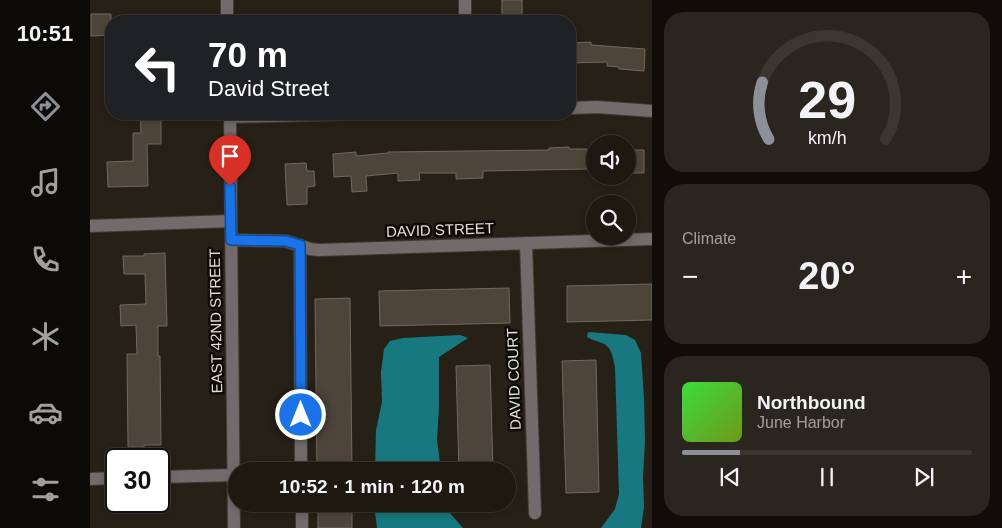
<!DOCTYPE html>
<meta charset="utf-8">
<style>
body{margin:0;font-family:Helvetica,sans-serif;background:#2a251e;color:#f1f3f6;height:100vh;display:flex;flex-direction:column;font-size:19px;white-space:nowrap}
*{box-sizing:border-box;margin:0}
p{font-size:16px;color:#a0a09f}
.icon{flex:none;width:28px;height:28px;fill:none;stroke:currentColor;stroke-width:2;stroke-linecap:round;stroke-linejoin:round}
.map{position:relative;flex:1;overflow:hidden}
.panel{display:flex;flex-direction:column;gap:12px;padding:12px;background:#100d09;width:350px}
.panel>*{flex:none}
.hud{position:absolute;left:15px;top:15px;width:471px;height:105px;border-radius:20px;box-shadow:0 2px 8px #0003,0 0 0 1px #3b3730;background:#202124;color:#fff;overflow:hidden}
.buttons{position:absolute;left:496px;top:135px;display:grid;gap:10px}
.buttons a{display:grid;place-items:center;width:50px;height:50px;border-radius:50%;background:#1d1810;box-shadow:0 2px 8px #0003,0 0 0 1px #3b3730;font-size:25px}
.speed{position:absolute;left:15px;top:448px;display:flex;gap:10px;font-size:25px;font-weight:700;text-align:center}
.speed>*{display:grid;place-content:center;width:65px;height:65px;border-radius:50%;background:#1d1810;box-shadow:0 2px 8px #0003,0 0 0 1px #3b3730;line-height:1}
.speed .limit{border:2px solid #111;border-radius:8px;background:#fff;color:#111}
.pin{position:absolute;display:grid;place-items:center;width:42px;height:42px;color:#fff;margin:-51px -21px;border-radius:50% 50% 50% 0;rotate:-45deg;box-shadow:0 0 5px #0007}
.pin .icon{rotate:45deg}
.me{position:absolute;width:55px;margin:-28px;rotate:0deg;stroke-linejoin:round;filter:drop-shadow(0 0 4px #0008)}
.turn{display:flex;align-items:center;gap:18px;height:105px;padding:0 20px;font-size:22px}
.turn .icon{width:65px;height:65px;stroke-width:2.5}
.turn b{display:block;font-size:35px;line-height:42px}
.big{font-size:38px;font-weight:800;line-height:1.1}
.panel .card{flex:1;display:flex;flex-direction:column;justify-content:center;gap:8px;min-width:0;padding:0 18px;border-radius:20px;background:#2a251e}
.panel .dial{align-items:center;gap:0}
.dial svg{height:130px;overflow:visible;fill:none;stroke:#3b3730;stroke-width:7;stroke-linecap:round;text-anchor:middle}
.dial text{fill:#f1f3f6;stroke:none}
.song{display:flex;align-items:center;gap:15px}
.cover{width:60px;height:60px;border-radius:8px;background:linear-gradient(135deg,hsl(120 70% 55%),hsl(80 70% 35%))}
.played{height:5px;border-radius:2px;background:linear-gradient(90deg,#8c9099 20%,#3b3730 20%)}
.keys{display:flex;justify-content:space-around;direction:ltr}
.heat{display:flex;justify-content:space-between;align-items:center;font-size:28px;direction:ltr}
.trip{position:absolute;left:138px;top:462px;width:288px;height:50px;border-radius:25px;background:#1d1810;box-shadow:0 2px 8px #0003,0 0 0 1px #3b3730;font-weight:800;line-height:50px;text-align:center}
main{display:flex;flex:1;min-height:0}
.tab-bar{display:flex;flex-direction:column;width:90px;justify-content:space-around;align-items:center;background:#0c0a06;color:#a0a09f}
.tab-bar .icon{width:35px;height:35px}
.tab-bar .current{color:#8c9099}
.tab-bar b{font-size:22px;color:#f1f3f6}
.map>svg:first-child{display:block}
</style>
<main>
<nav class="tab-bar">
<b>10:51</b>
<svg class="icon current" aria-label="directions" viewBox="0 0 24 24"><path d="M12 3l9 9-9 9-9-9zM9 14v-3h6M13 9l2 2-2 2"/></svg>
<svg class="icon" aria-label="music" viewBox="0 0 24 24"><path d="M9 18V5l10-2v13"/><circle cx="6" cy="18" r="3"/><circle cx="16" cy="16" r="3"/></svg>
<svg class="icon" aria-label="phone" viewBox="0 0 24 24"><path d="M5 4h4l2 5-3 2q2 4 5 5l2-3 5 2v4C11 20 4 13 5 4z"/></svg>
<svg class="icon" aria-label="climate" viewBox="0 0 24 24"><path d="M12 3v18M4 7l16 10M4 17L20 7"/></svg>
<svg class="icon" aria-label="car" viewBox="0 0 24 24"><path d="M5 17H2v-5l4-1 3-4h7l3 4 3 1v5h-3M9 17h6M6 11h13"/><circle cx="7" cy="17" r="2"/><circle cx="17" cy="17" r="2"/></svg>
<svg class="icon" aria-label="filters" viewBox="0 0 24 24"><path d="M4 7h16M4 17h16"/><circle cx="9" cy="7" r="2"/><circle cx="15" cy="17" r="2"/></svg>
</nav>
<div class="map">
<svg width="562" height="528" viewBox="0 0 562 528">
<rect width="100%" height="100%" fill="#272016"/>
<path fill="#17797f" d="M498 332 536 335 545 340 551 353 554 399 555 441 553 477 554 507 551 528H511L525 509 529 494 525 367C523 359 522 346 512 343 507 341 502 340 497 337Z
M370 335 378 338 349 357V406L347 440 351 471H285L286 430 292 402 291 372 294 349 300 341 313 338Z
M284 504H358L359 512 373 528H287Z"/>
<path fill="#4d453a" stroke="#71695d" d="M412 0H432V21H412Z
M1 14H21V35L1 36Z
M501 42V45L555 49 554 71 529 69V67L517 66V62L480 63V43Z
M50 114H67V120H71V144H57L58 186 18 187 17 162 43 161V133H51Z
M479 147V149H497V169L393 171V178L366 179V173H329L330 180 308 181V173L276 176 277 191 262 192 261 176 244 177 243 154 266 152V156L298 153V152L459 150V148Z
M538 150H554V173H538Z
M216 163 217 171H224L225 186 217 187V204L197 205 195 164Z
M75 253 77 326H68V356H70L71 445H54V447H38L37 354H47L46 325 31 326 30 305 56 304 55 274H34L33 256H54V254Z
M562 284V320L477 322V286Z
M419 288 420 323 290 326 289 291Z
M260 298 262 471H227L225 299Z
M506 360 509 492 476 493 472 361Z
M400 365 403 471H369L366 366Z
M228 504H262V528H228Z"/>
<g fill="none" stroke-linecap="round" stroke-linejoin="round">
<defs>
<path id="minor" d="M137 0V21
M375 0V21
M480 108 507 107 562 111
M140 114 144 528
M140 117 258 114
M0 226 141 221
M141 240 196 241 220 249 229 250 562 239
M436 243 445 513
M210 245 211 471
M69 477 144 475
M0 479 26 478
M212 504V528"/>
</defs>
<use href="#minor" stroke="#413b31" stroke-width="14"/>
<use href="#minor" stroke="#726a6b" stroke-width="12"/>
</g>
<g fill="none" stroke-linecap="round" stroke-linejoin="round">
<defs>
<path id="route" d="M140 186 141 240 196 241 210 245 211 415"/>
</defs>
<use href="#route" stroke="#114b97" stroke-width="12"/>
<use href="#route" stroke="#1a73e8" stroke-width="9"/>
</g>
<g text-anchor="middle" stroke-width="5" stroke-linejoin="round" paint-order="stroke">
<g font-size="15" fill="#e3ded8" stroke="#0e0b07">
<text transform="translate(350 230) rotate(-2)" y="5">DAVID STREET</text>
<text transform="translate(126 321) rotate(-91)" y="5">EAST 42ND STREET</text>
<text transform="translate(424 379) rotate(-92)" y="5">DAVID COURT</text>
</g>
</g>
</svg>
<div class="buttons">
<a><svg class="icon" aria-label="sound" viewBox="0 0 24 24"><path d="M4 9h4l5-4v14l-5-4H4zM17 9q2 3 0 6"/></svg></a>
<a><svg class="icon" aria-label="search" viewBox="0 0 24 24"><circle cx="10" cy="10" r="6"/><path d="M15 15l6 6"/></svg></a>
</div>
<div class="speed"><div class="limit">30</div></div>
<div class="pin" style="left:140px;top:186px;background:#d93025"><svg class="icon" aria-label="arrive" viewBox="0 0 24 24"><path d="M6 21V4h12l-3 4 3 4H6"/></svg></div>
<svg class="me" style="left:211px;top:415px" viewBox="-20 -20 40 40"><circle r="17" fill="#1a73e8" stroke="#fff" stroke-width="3"/><path d="M0-11L8 9 0 5-8 9z" fill="#fff"/></svg>
<div class="trip">10:52 · 1 min · 120 m</div>
<div class="hud">
<div class="turn"><svg class="icon" aria-label="left" viewBox="0 0 24 24"><path d="M17 20v-9H6M10 6l-5 5 5 5"/></svg><div><b>70 m</b>David Street</div></div>
</div>
</div>
<section class="panel">
<div class="card dial"><svg viewBox="0 0 100 80">
<path d="M14 69A42 42 0 1 1 86 69"/>
<path d="M14 69A42 42 0 0 1 10 34" stroke="#8c9099"/>
<text x="50" y="56" font-size="32" font-weight="700">29</text>
<text x="50" y="72" font-size="11">km/h</text>
</svg></div>
<div class="card"><p>Climate</p>
<div class="heat"><a>−</a><b class="big">20°</b><a>+</a></div>
</div>
<div class="card">
<div class="song"><i class="cover"></i><div><b>Northbound</b><p>June Harbor</p></div></div>
<div class="played"></div>
<div class="keys"><svg class="icon" aria-label="previous" viewBox="0 0 24 24"><path d="M18 5L8 12l10 7zM5 5v14"/></svg><svg class="icon" aria-label="pause" viewBox="0 0 24 24"><path d="M8 5v14M16 5v14"/></svg><svg class="icon" aria-label="next" viewBox="0 0 24 24"><path d="M6 5l10 7-10 7zM19 5v14"/></svg></div>
</div>
</section>
</main>
